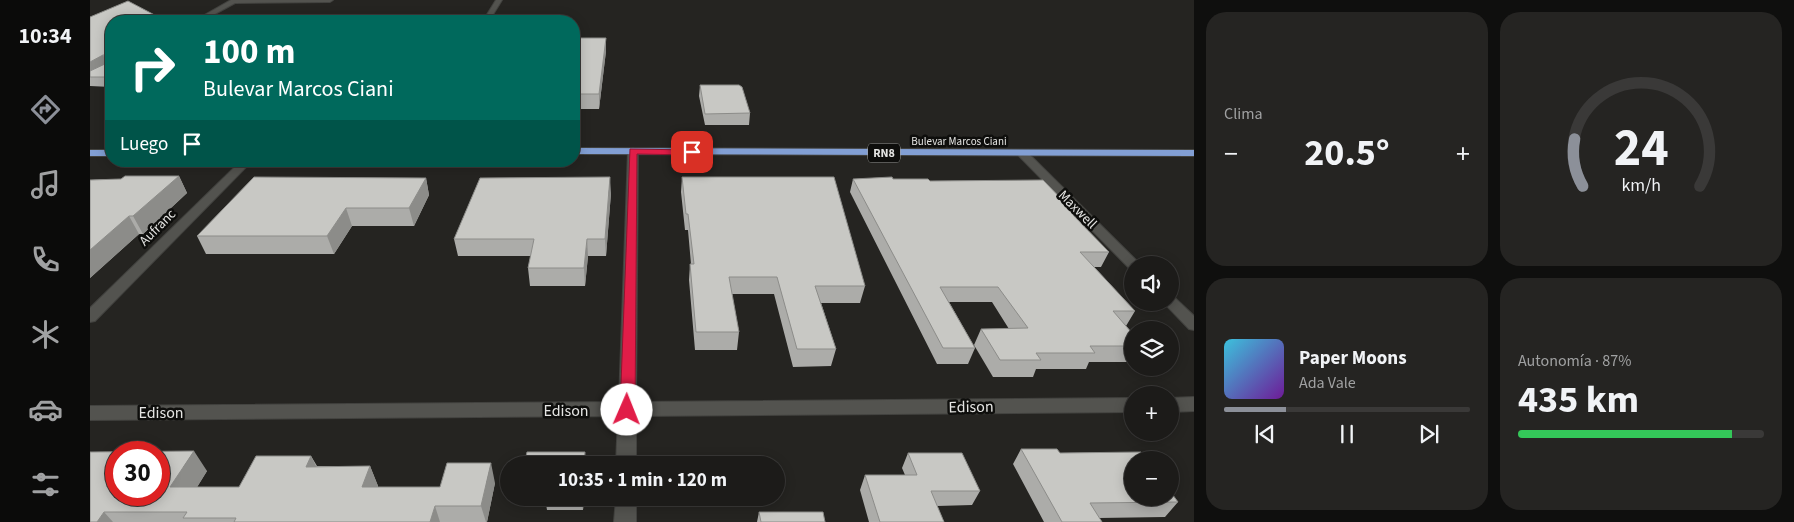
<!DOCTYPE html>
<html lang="es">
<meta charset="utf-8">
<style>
body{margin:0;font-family:"Source Sans 3",sans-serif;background:#252422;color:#f1f3f6;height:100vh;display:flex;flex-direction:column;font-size:19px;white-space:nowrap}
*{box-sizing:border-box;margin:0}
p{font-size:16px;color:#a0a1a2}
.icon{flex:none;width:28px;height:28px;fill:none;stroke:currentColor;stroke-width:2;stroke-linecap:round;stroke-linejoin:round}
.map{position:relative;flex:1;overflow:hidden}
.details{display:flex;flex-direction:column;gap:12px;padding:12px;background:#0f0f0e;width:600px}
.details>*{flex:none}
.guide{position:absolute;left:15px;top:15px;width:475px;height:152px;border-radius:20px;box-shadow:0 2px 12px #0003,0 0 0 1px #3a3938;background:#00695c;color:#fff;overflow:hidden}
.controls{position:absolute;left:1034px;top:256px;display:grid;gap:10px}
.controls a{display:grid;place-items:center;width:55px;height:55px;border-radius:50%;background:#1c1b19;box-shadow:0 2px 12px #0003,0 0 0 1px #3a3938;font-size:25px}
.speed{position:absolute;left:15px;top:441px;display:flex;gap:10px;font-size:25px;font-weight:700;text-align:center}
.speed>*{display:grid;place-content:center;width:65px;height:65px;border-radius:50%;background:#1c1b19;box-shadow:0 2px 12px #0003,0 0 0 1px #3a3938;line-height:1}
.speed .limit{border:8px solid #d22;background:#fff;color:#111}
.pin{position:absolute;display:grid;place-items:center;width:42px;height:42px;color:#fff;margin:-21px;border-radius:10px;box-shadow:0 2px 8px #0006}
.me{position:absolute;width:55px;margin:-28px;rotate:1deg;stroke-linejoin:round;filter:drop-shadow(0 0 4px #0008)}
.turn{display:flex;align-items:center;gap:18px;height:105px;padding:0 15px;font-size:22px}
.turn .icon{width:65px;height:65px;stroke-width:2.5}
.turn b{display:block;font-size:35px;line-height:42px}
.then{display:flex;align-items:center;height:48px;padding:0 15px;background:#0003;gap:10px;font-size:19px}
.big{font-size:38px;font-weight:700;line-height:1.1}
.details .widget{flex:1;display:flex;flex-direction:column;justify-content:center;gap:8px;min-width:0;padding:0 18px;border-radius:20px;background:#252422}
.details .dial{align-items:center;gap:0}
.dial svg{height:130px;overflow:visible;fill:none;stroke:#3a3938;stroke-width:7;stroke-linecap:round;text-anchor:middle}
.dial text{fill:#f1f3f6;stroke:none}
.song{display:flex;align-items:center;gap:15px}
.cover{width:60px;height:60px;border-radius:8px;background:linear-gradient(135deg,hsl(190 70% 55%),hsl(280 70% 35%))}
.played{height:5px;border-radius:2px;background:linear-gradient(90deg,#8c9099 25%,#3a3938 25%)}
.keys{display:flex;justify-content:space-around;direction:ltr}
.heat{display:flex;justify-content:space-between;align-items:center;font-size:28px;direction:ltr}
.charge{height:8px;border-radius:4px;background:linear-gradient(90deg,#34c759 87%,#3a3938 0)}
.details .tiles{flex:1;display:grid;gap:12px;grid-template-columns:repeat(2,1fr)}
.trip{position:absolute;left:410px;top:456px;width:285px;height:50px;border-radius:25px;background:#1c1b19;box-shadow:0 2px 12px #0003,0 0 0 1px #3a3938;font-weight:700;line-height:50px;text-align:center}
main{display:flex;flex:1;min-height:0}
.menu{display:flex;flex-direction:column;width:90px;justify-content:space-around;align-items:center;background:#0b0b0a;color:#a0a1a2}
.menu .icon{width:35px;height:35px}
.menu .selected{color:#8c9099}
.menu b{font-size:22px;color:#f1f3f6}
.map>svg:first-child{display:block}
</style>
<main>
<nav class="menu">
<b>10:34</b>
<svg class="icon selected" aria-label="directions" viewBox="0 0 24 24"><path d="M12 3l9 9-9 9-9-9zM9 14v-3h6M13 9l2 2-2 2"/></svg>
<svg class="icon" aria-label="music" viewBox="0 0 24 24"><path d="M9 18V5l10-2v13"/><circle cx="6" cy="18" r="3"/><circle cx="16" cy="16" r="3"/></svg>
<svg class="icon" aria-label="phone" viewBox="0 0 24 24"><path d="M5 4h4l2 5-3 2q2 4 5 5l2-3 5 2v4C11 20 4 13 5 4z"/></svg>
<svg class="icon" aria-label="climate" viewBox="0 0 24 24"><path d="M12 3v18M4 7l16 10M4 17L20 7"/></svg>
<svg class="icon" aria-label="car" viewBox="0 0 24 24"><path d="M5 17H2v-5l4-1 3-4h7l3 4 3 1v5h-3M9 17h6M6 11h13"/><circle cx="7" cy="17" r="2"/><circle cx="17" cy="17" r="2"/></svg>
<svg class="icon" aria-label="filters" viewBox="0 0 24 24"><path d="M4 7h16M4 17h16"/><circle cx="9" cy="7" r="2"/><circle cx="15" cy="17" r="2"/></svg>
</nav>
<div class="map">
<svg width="1104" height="522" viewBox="0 0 1104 522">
<rect width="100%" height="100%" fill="#252421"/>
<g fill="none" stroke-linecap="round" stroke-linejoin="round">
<defs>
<path id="minor" d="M141 0H243L240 2 145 3 112 21H104Z
M406 0H412L399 21H393Z
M543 148 548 151 546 402 1042 398V412L546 416V465H526L528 416 0 420V406L529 402 538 151Z
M932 150 936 151 1051 265H1042V269L1039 268 928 155 927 153Z
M151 161H162L5 321 0 322V308Z
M1080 296 1085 298 1104 316V330L1099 329 1075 304 1074 302H1080Z
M1104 397V411L1080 412V398Z
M526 498H546V522H524Z"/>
<path id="trunk" d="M484 148 1104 150V156L484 154Z
M0 150H21V156H0Z"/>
</defs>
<use href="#minor" stroke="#42423f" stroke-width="2"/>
<use href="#trunk" stroke="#42423f" stroke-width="2"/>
<use href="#minor" fill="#53534f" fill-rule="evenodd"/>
<use href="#trunk" fill="#829fd4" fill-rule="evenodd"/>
</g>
<path fill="#acaca9" d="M0 17 21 21V87L0 86Z
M516 38V51L509 109H484V53Z
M610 85 660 113 659 125H615L609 96Z
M89 176 97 193 53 234H49L0 278V180L31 179Z
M592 177 775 286 770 303H731L746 349 741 366 703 367 684 294H642L649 332 647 350H605L599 280 600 264H601L598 230H595L591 192Z
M336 178 339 195 324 226H262L244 254H116L107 236Z
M763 179H803L840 181 987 215 986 218 1019 252 1011 267H1004L1045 311 1036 326 1042 333V362H999L996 369H946L943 377H903L884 345 891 329H919L902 302H859L885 348 878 364H847L760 192Z
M521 193 516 256H498L495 286H440L438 268 441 256H368L364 239Z
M931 449 970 453 1088 502 1075 517 1009 518 1012 522H954L923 464Z
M0 452 117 471 107 487H149L221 456 227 466H280L288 486V487H350L405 483 397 522H0Z
M818 453 890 491 882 505 847 506 854 522H779L770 490 775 475H815L812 468Z
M455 498H494L493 510H457Z
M669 512 735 522H667Z"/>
<path fill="#8c8c89" d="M516 38V51L509 109V94Z
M13 55 18 64 0 74V62Z
M89 176 97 193 53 234 43 216Z
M520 177 521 193 516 256 515 239Z
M336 178 339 195 324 226 319 208Z
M256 208 262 226 244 254 237 236Z
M39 216 49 234 0 278V250Z
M497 239 498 256 495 286 494 268Z
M104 451 117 471 95 507 80 487Z
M495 452 496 465H494Z
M221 456 231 476 216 467Z
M401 463 405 483 397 522H396L391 506Z
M280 466 288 486 280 507 272 487Z
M491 498H494L493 510Z
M345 506 350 522H340Z
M14 512 23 522H7Z"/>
<path fill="#c8c8c4" stroke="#8c8c89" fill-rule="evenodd" d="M38 1 76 21H21V77H0V71L17 63 18 55H13L0 62V17Z
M487 38H516L509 94H484V53Z
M610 85H649L652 87 660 113 615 114Z
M35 176H89L43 216H39L0 250V180L31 179Z
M164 177 336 178 319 208H256L237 236H107Z
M520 177 515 239H497L494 268H438L444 239H364L390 178Z
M592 177H744L775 286H725L746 349H707L687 277H639L649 332H606L600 264H604L598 214H596Z
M802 177 803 179H838L840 181 953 180 987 215H983L1019 252H990L1045 311H1023L1042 333V346H1000L1005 353H946L951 360H910L891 329 938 328 908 287H850L885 348H853L763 179Z
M931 449H967L970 453 1051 452 1057 460H1042V498H1080V491L1088 502 1000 503 1012 522H972Z
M104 451 80 487H149L166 456H221L216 467 280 466 272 487H350L357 463H401L391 506H345L340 522H144L146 518H93L97 512H14L7 522H0V452ZM26 452H69V495H26Z
M437 452H495L494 465H434Z
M818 453H872L890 491H841L854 522H790L775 475H827Z
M669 512H733L735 522H671Z"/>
<path fill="#e11d48" stroke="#92132f" d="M540 149 602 150 607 152 602 155 547 154 545 410 543 414 537 416 532 414 530 410Z"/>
<g text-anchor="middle" stroke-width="5" stroke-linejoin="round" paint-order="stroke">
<g font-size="11" fill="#e5e5e3" stroke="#0e0e0c">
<text x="869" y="145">Bulevar Marcos Ciani</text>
</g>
<rect fill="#0e0e0c" stroke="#a4a4a2" stroke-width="1" x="778" y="143.5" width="32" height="19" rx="4"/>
<g font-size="12" font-weight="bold" fill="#e5e5e3">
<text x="794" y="157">RN8</text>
</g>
<g font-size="14" fill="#e5e5e3" stroke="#0e0e0c">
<text transform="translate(988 209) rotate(45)" y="5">Maxwell</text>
<text transform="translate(67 227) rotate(-45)" y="5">Aufranc</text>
</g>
<g font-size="16" fill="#e5e5e3" stroke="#0e0e0c">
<text transform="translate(881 406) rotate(-1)" y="6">Edison</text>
<text x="476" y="416">Edison</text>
<text x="71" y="418">Edison</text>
</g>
</g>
</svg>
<div class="controls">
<a><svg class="icon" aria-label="sound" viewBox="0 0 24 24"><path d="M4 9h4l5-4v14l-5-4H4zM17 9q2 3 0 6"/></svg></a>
<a><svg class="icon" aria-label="layers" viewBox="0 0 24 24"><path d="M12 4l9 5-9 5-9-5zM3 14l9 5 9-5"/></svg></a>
<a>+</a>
<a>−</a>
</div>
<div class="speed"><div class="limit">30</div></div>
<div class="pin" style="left:602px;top:152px;background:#d93025"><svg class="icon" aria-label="arrive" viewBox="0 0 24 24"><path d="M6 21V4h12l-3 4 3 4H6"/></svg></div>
<svg class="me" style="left:537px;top:410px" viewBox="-20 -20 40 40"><circle r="19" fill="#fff"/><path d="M0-13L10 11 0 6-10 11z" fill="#e11d48"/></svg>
<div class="trip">10:35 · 1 min · 120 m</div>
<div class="guide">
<div class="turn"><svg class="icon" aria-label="right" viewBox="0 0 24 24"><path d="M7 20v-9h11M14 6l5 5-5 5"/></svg><div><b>100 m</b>Bulevar Marcos Ciani</div></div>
<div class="then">Luego<svg class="icon" aria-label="arrive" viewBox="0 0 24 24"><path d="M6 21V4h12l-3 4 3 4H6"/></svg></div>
</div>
</div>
<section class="details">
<div class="tiles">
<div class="widget"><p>Clima</p>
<div class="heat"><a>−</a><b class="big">20.5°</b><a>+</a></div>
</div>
<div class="widget dial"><svg viewBox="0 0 100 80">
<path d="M14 69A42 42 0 1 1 86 69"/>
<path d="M14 69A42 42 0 0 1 9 40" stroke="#8c9099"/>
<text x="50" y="56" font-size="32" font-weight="700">24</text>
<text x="50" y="72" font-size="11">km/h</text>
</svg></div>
<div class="widget">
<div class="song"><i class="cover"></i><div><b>Paper Moons</b><p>Ada Vale</p></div></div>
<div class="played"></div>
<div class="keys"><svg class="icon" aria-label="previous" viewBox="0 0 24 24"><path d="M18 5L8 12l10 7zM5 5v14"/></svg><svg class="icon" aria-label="pause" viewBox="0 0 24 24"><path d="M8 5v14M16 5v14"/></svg><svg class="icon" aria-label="next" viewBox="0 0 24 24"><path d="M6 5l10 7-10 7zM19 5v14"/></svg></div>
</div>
<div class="widget"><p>Autonomía · 87%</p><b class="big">435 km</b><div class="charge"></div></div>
</div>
</section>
</main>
